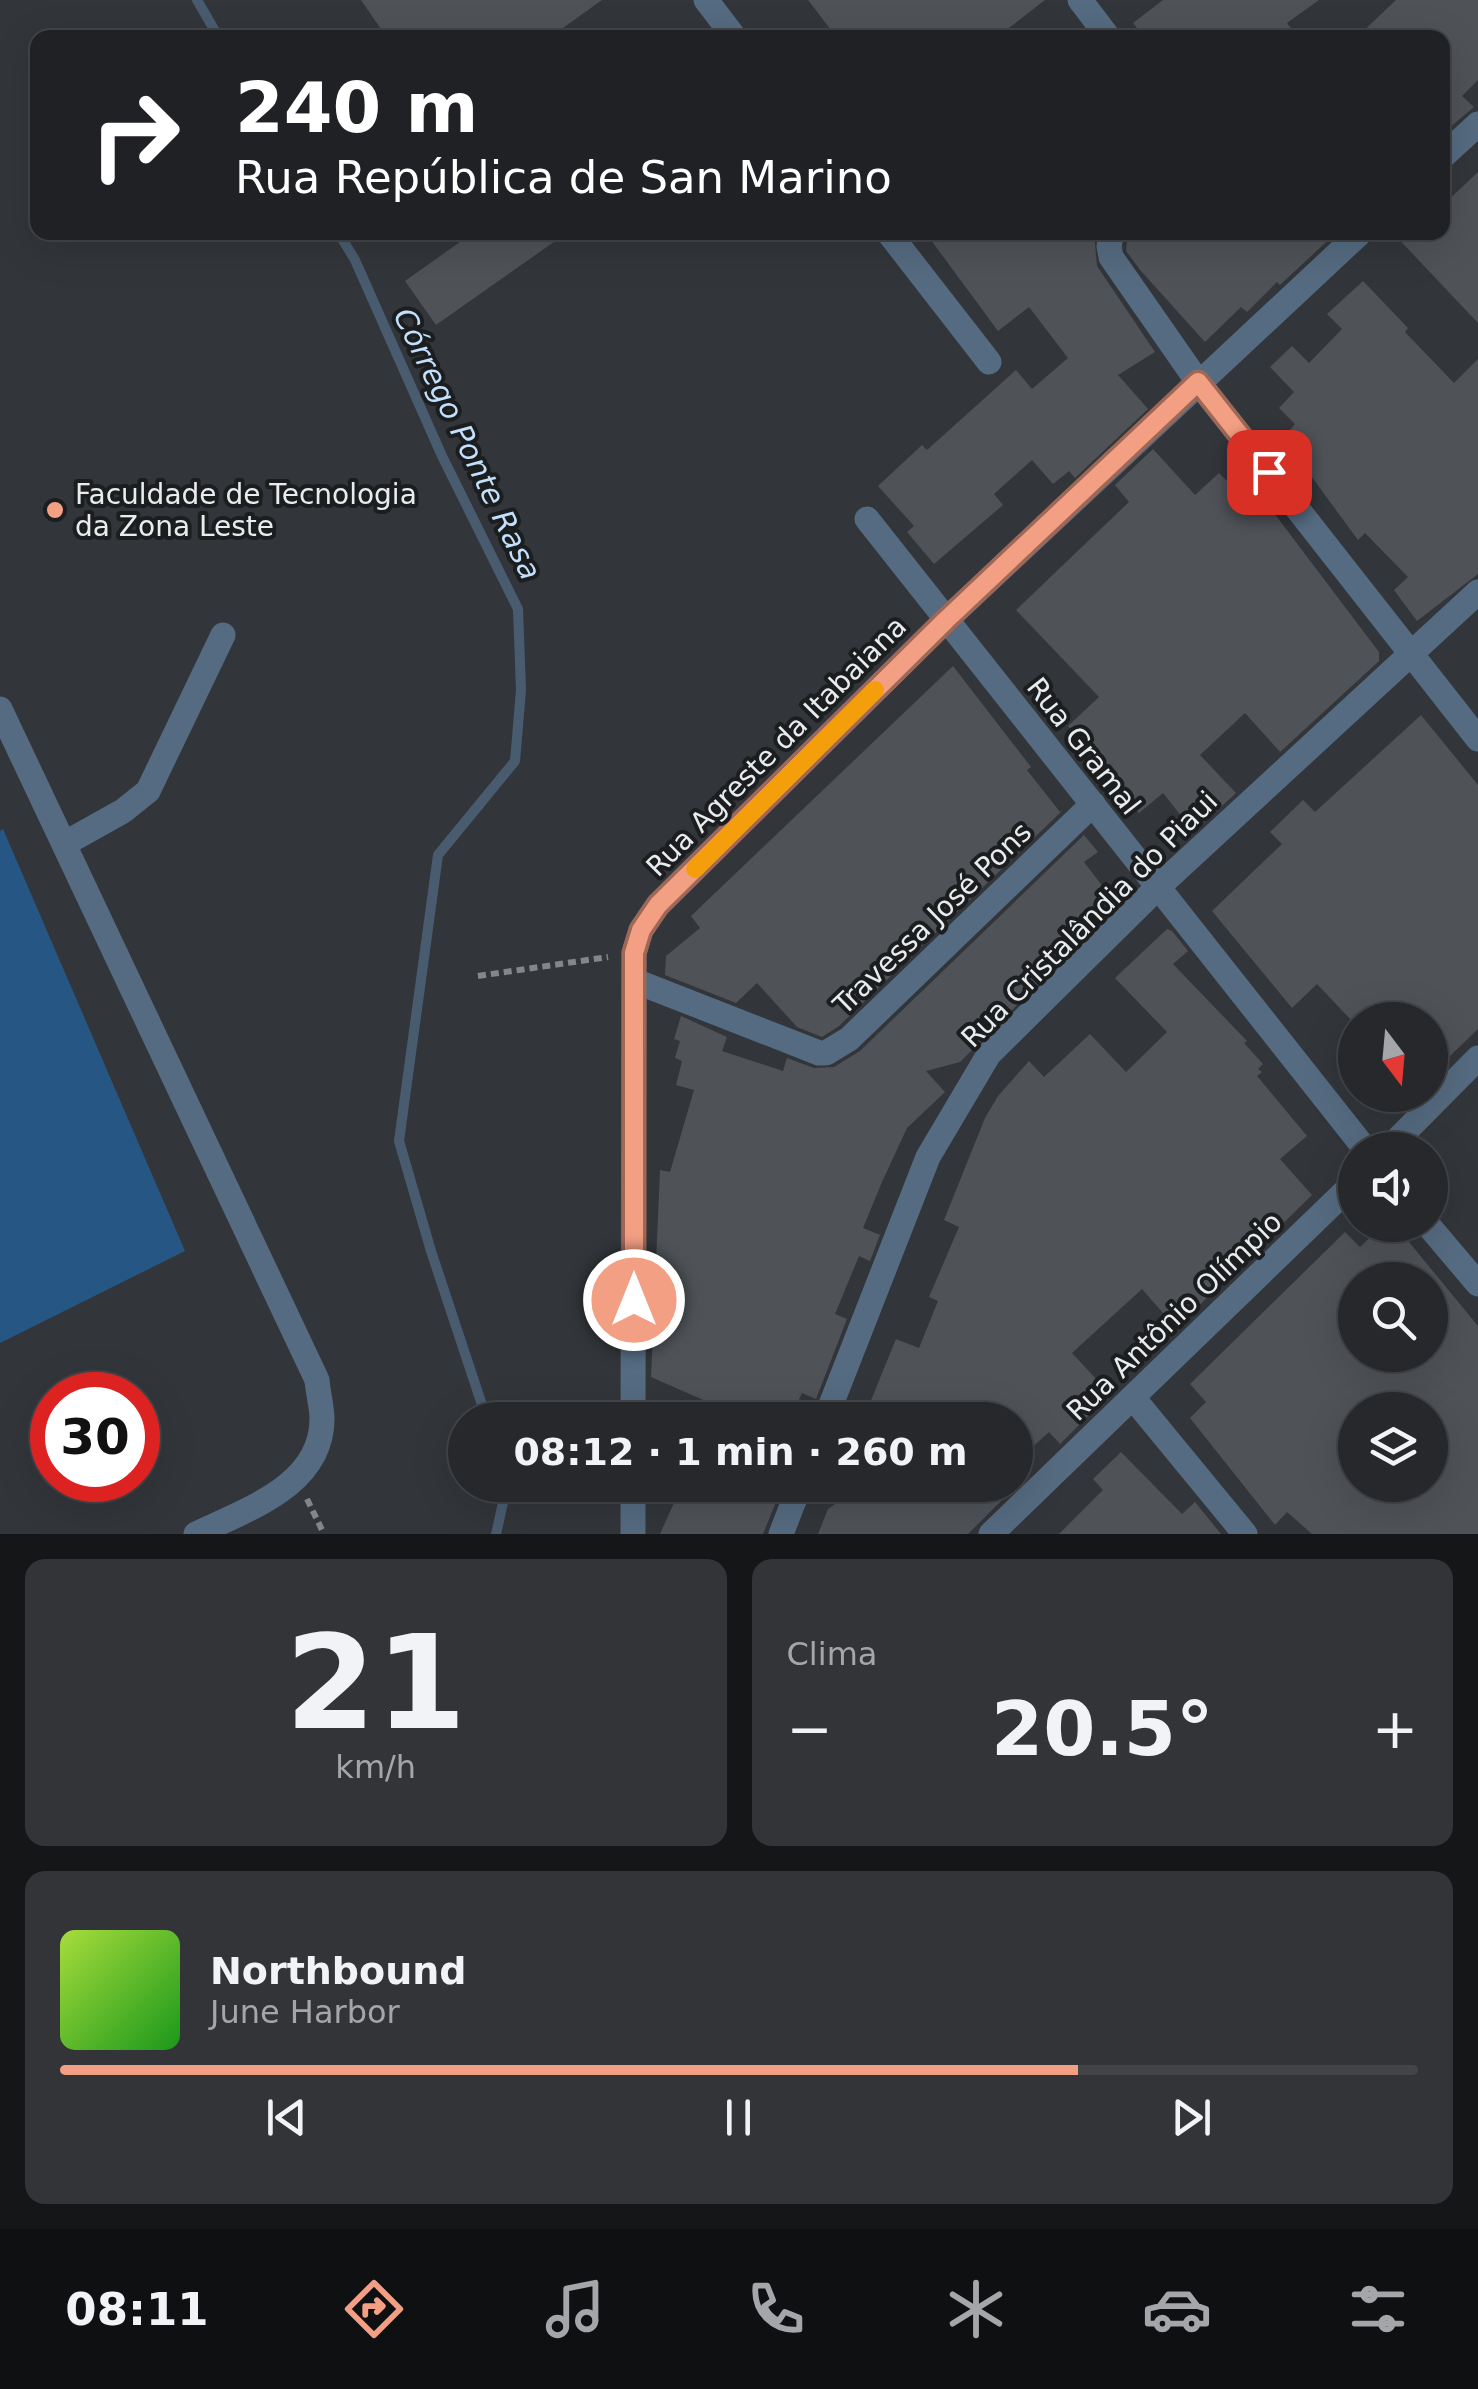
<!DOCTYPE html>
<html lang="pt">
<meta charset="utf-8">
<style>
body{margin:0;font-family:"DejaVu Sans",sans-serif;background:#323438;color:#f1f3f6;height:100vh;display:flex;flex-direction:column;font-size:38px;white-space:nowrap}
*{box-sizing:border-box;margin:0}
p{font-size:32px;color:#a4a6a9}
.icon{flex:none;width:55px;height:55px;fill:none;stroke:currentColor;stroke-width:2;stroke-linecap:round;stroke-linejoin:round}
.map{position:relative;height:1534px;overflow:hidden}
.drawer{display:flex;flex-direction:column;gap:25px;padding:25px;background:#151618;flex:1}
.drawer>*{flex:none}
.banner{position:absolute;left:30px;top:30px;width:1420px;height:210px;border-radius:20px;box-shadow:0 10px 40px #0002,0 0 0 2px #424448;background:#202124;color:#fff;overflow:hidden}
.needle{width:65px;rotate:164deg}
.fabs{position:absolute;left:1338px;top:1002px;display:grid;gap:20px}
.fabs a{display:grid;place-items:center;width:110px;height:110px;border-radius:50%;background:#26282c;box-shadow:0 10px 40px #0002,0 0 0 2px #424448;font-size:50px}
.speed{position:absolute;left:30px;top:1372px;display:flex;gap:20px;font-size:50px;font-weight:700;text-align:center}
.speed>*{display:grid;place-content:center;width:130px;height:130px;border-radius:50%;background:#26282c;box-shadow:0 10px 40px #0002,0 0 0 2px #424448;line-height:1}
.speed .limit{border:15px solid #d22;background:#fff;color:#111}
.pin{position:absolute;display:grid;place-items:center;width:85px;height:85px;color:#fff;margin:-42px;border-radius:20px;box-shadow:0 5px 15px #0006}
.me{position:absolute;width:110px;margin:-55px;rotate:0deg;stroke-linejoin:round;filter:drop-shadow(0 0 8px #0008)}
.turn{display:flex;align-items:center;gap:35px;height:210px;padding:0 40px;font-size:45px}
.turn .icon{width:130px;height:130px;stroke-width:2.5}
.turn b{display:block;font-size:70px;line-height:85px}
.big{font-size:75px;font-weight:700;line-height:1.1}
.drawer .tile{flex:1;display:flex;flex-direction:column;justify-content:center;gap:15px;min-width:0;padding:0 35px;border-radius:20px;background:#323438}
.drawer .dial{align-items:center;gap:0}
.dial b{font-size:130px;line-height:1}
.song{display:flex;align-items:center;gap:30px}
.cover{width:120px;height:120px;border-radius:15px;background:linear-gradient(135deg,hsl(80 70% 55%),hsl(120 70% 35%))}
.played{height:10px;border-radius:5px;background:linear-gradient(90deg,#f39f84 75%,#424448 75%)}
.keys{display:flex;justify-content:space-around;direction:ltr}
.heat{display:flex;justify-content:space-between;align-items:center;font-size:55px;direction:ltr}
.drawer .tiles{flex:1;display:grid;gap:25px;grid-template-columns:1fr 1fr}
.tile:last-child{grid-column:span 2}
.trip{position:absolute;left:448px;top:1402px;width:585px;height:100px;border-radius:50px;background:#26282c;box-shadow:0 10px 40px #0002,0 0 0 2px #424448;font-weight:700;line-height:100px;text-align:center}
.tab-bar{display:flex;height:160px;justify-content:space-around;align-items:center;background:#0f1012;color:#a4a6a9}
.tab-bar .icon{width:70px;height:70px}
.tab-bar .on{color:#f39f84}
.tab-bar b{font-size:45px;color:#f1f3f6}
.map>svg:first-child{display:block}
</style>
<div class="map">
<svg width="1478" height="1534" viewBox="0 0 1478 1534">
<rect width="100%" height="100%" fill="#32363a"/>
<path fill="#265784" d="M3 829 185 1251 0 1343V831Z"/>
<g fill="none" stroke-linecap="round" stroke-linejoin="round">
<path stroke="#495c6f" stroke-width="10" d="M197 0 219 38
M338 232 355 260 442 456 518 609 521 690 515 761 438 855 399 1141 431 1251 487 1420
M496 1534 507 1485"/>
</g>
<path fill="#4f5358" fill-rule="evenodd" d="M361 0H602L549 38H387Z
M808 0H1045L996 38H837Z
M1163 0H1319L1287 23 1298 38H1145L1133 23Z
M1396 0H1478V80L1462 96 1474 107 1442 134V38H1356Z
M1478 172V323L1392 232H1442V206Z
M474 232H568L436 325 405 281Z
M925 232H1094L1097 266 1155 352 1118 375 1148 409 1075 478 1069 471 1053 484 1032 460 994 494 1003 505 934 564 907 532 914 526 878 486 922 445 927 450 1016 370 1032 389 1068 358 1029 307 998 331Z
M1128 232H1337L1280 285 1277 282 1247 312 1241 307 1205 342 1141 271 1126 251Z
M1363 281 1408 328 1405 332 1454 383 1478 359V574L1417 621 1394 590 1408 577 1365 533 1358 540 1300 461 1311 451 1290 430 1295 424 1279 408 1294 392 1270 367 1292 346 1309 363 1342 329 1327 314Z
M1153 449 1195 495 1219 473 1233 487 1246 476 1379 652V661L1280 752 1245 713 1200 755 1236 793 1194 832 1163 793 1139 813 1068 726 1099 697 1016 610 1129 502 1115 485Z
M953 666 1031 767 1027 770 1060 812 1064 809 839 1026 822 1037 797 1027 757 983 736 1003 665 975 666 956 700 928 691 916Z
M1421 715 1478 785V1029L1450 1056 1430 1037V1020H1351L1317 984 1292 1008 1212 911 1282 844 1270 832 1303 800 1315 812Z
M1084 835 1098 852 1084 862 1117 905 960 1062 926 1071 945 1092 907 1128 882 1182 863 1228 880 1235 870 1261 859 1256 835 1314 847 1319 816 1399 802 1393 790 1420H711L717 1406 651 1377 660 1170 670 1172 694 1090 676 1085 682 1061 675 1058 680 1041 674 1039 681 1016 727 1037 722 1051 783 1071 787 1058 814 1068 834 1067 860 1051Z
M1167 929 1172 931 1188 951 1173 964 1247 1041 1244 1043 1263 1064 1258 1069 1262 1072 1257 1076 1307 1136 1280 1159 1312 1195 1176 1328 1142 1289 1072 1353 1110 1394 1060 1444 1049 1432 1015 1463V1420H863L896 1339 919 1348 938 1301 929 1297 959 1227 944 1220 985 1118 998 1096 1029 1061 1044 1077 1090 1034 1126 1072 1167 1032 1115 978Z
M1383 1225H1395L1478 1326V1534H1312L1287 1512 1275 1525 1190 1418 1206 1402 1190 1384 1345 1232 1360 1247ZM1355 1280H1430V1355H1355ZM1355 1410H1430V1485H1355Z
M1121 1452 1182 1514 1195 1502 1221 1534H1059L1103 1490 1093 1479Z
M682 1485H783L763 1534H660Z
M861 1485H1017L968 1534H818L828 1509Z"/>
<g fill="none" stroke-linecap="round" stroke-linejoin="round">
<path stroke="#83878a" stroke-width="6" stroke-dasharray="8 5" stroke-linecap="butt" d="M478 976 608 957
M307 1499 324 1534"/>
<path stroke="#556b81" stroke-width="25" d="M706 0 735 38
M1080 0 1109 38
M1442 157 1478 124
M888 232 989 362
M1112 232 1109 246 1111 257 1198 382 1478 739
M867 519 1366 1150
M0 709 317 1380C318 1393 322 1407 322 1419 322 1486 245 1510 196 1534
M64 844 123 811 148 791 223 635
M635 981 819 1053H826L849 1039 1093 804
M1387 1150 1478 1058
M1428 1225 1478 1284
M1134 1399 1245 1534
M633 1420 634 953 641 930 658 905 946 620 1361 232
M825 1420 928 1157 989 1054 1156 889 1478 592
M633 1534V1485
M781 1534 800 1485
M991 1534 1355 1182"/>
</g>
<g fill="none" stroke-linecap="round" stroke-linejoin="round">
<defs>
<path id="route" d="M634 1300V953L641 930 658 905 946 620 1198 382 1269 472"/>
</defs>
<use href="#route" stroke="#9e6756" stroke-width="25"/>
<use href="#route" stroke="#f39f84" stroke-width="18"/>
<path stroke="#f59e0b" stroke-width="18" d="M695 869 875 690"/>
</g>
<circle fill="#f39f84" stroke="#1c1d1f" stroke-width="4" cx="55" cy="510" r="10"/>
<g text-anchor="middle" stroke-width="8" stroke-linejoin="round" paint-order="stroke">
<g font-size="28" fill="#e9ecee" stroke="#1c1d1f" text-anchor="start">
<text x="75" y="504">Faculdade de Tecnologia<tspan x="75" dy="32">da Zona Leste</tspan></text>
</g>
<g font-size="28" fill="#e9ecee" stroke="#1c1d1f">
<text transform="translate(776 746) rotate(-45)" y="10">Rua Agreste da Itabaiana</text>
<text transform="translate(1084 746) rotate(52)" y="10">Rua Gramal</text>
<text transform="translate(932 918) rotate(-44)" y="10">Travessa José Pons</text>
<text transform="translate(1089 919) rotate(-45)" y="10">Rua Cristalândia do Piaui</text>
<text transform="translate(1174 1316) rotate(-44)" y="10">Rua Antônio Olímpio</text>
</g>
<g font-size="30" font-style="italic" fill="#c2dffc" stroke="#1c1d1f">
<text transform="translate(467 444) rotate(64)" y="10">Córrego Ponte Rasa</text>
</g>
</g>
</svg>
<div class="fabs">
<a><svg class="needle" viewBox="-14 -14 28 28"><path d="M0-13l5 13h-10z" fill="#e53935"/><path d="M0 13l5-13h-10z" fill="#a4a6a9"/></svg></a>
<a><svg class="icon" aria-label="sound" viewBox="0 0 24 24"><path d="M4 9h4l5-4v14l-5-4H4zM17 9q2 3 0 6"/></svg></a>
<a><svg class="icon" aria-label="search" viewBox="0 0 24 24"><circle cx="10" cy="10" r="6"/><path d="M15 15l6 6"/></svg></a>
<a><svg class="icon" aria-label="layers" viewBox="0 0 24 24"><path d="M12 4l9 5-9 5-9-5zM3 14l9 5 9-5"/></svg></a>
</div>
<div class="speed"><div class="limit">30</div></div>
<div class="pin" style="left:1269px;top:472px;background:#d93025"><svg class="icon" aria-label="arrive" viewBox="0 0 24 24"><path d="M6 21V4h12l-3 4 3 4H6"/></svg></div>
<svg class="me" style="left:634px;top:1300px" viewBox="-20 -20 40 40"><circle r="17" fill="#f39f84" stroke="#fff" stroke-width="3"/><path d="M0-11L8 9 0 5-8 9z" fill="#fff"/></svg>
<div class="trip">08:12 · 1 min · 260 m</div>
<div class="banner">
<div class="turn"><svg class="icon" aria-label="right" viewBox="0 0 24 24"><path d="M7 20v-9h11M14 6l5 5-5 5"/></svg><div><b>240 m</b>Rua República de San Marino</div></div>
</div>
</div>
<section class="drawer">
<div class="tiles">
<div class="tile dial"><b>21</b><p>km/h</p></div>
<div class="tile"><p>Clima</p>
<div class="heat"><a>−</a><b class="big">20.5°</b><a>+</a></div>
</div>
<div class="tile">
<div class="song"><i class="cover"></i><div><b>Northbound</b><p>June Harbor</p></div></div>
<div class="played"></div>
<div class="keys"><svg class="icon" aria-label="previous" viewBox="0 0 24 24"><path d="M18 5L8 12l10 7zM5 5v14"/></svg><svg class="icon" aria-label="pause" viewBox="0 0 24 24"><path d="M8 5v14M16 5v14"/></svg><svg class="icon" aria-label="next" viewBox="0 0 24 24"><path d="M6 5l10 7-10 7zM19 5v14"/></svg></div>
</div>
</div>
</section>
<nav class="tab-bar">
<b>08:11</b>
<svg class="icon on" aria-label="directions" viewBox="0 0 24 24"><path d="M12 3l9 9-9 9-9-9zM9 14v-3h6M13 9l2 2-2 2"/></svg>
<svg class="icon" aria-label="music" viewBox="0 0 24 24"><path d="M9 18V5l10-2v13"/><circle cx="6" cy="18" r="3"/><circle cx="16" cy="16" r="3"/></svg>
<svg class="icon" aria-label="phone" viewBox="0 0 24 24"><path d="M5 4h4l2 5-3 2q2 4 5 5l2-3 5 2v4C11 20 4 13 5 4z"/></svg>
<svg class="icon" aria-label="climate" viewBox="0 0 24 24"><path d="M12 3v18M4 7l16 10M4 17L20 7"/></svg>
<svg class="icon" aria-label="car" viewBox="0 0 24 24"><path d="M5 17H2v-5l4-1 3-4h7l3 4 3 1v5h-3M9 17h6M6 11h13"/><circle cx="7" cy="17" r="2"/><circle cx="17" cy="17" r="2"/></svg>
<svg class="icon" aria-label="filters" viewBox="0 0 24 24"><path d="M4 7h16M4 17h16"/><circle cx="9" cy="7" r="2"/><circle cx="15" cy="17" r="2"/></svg>
</nav>
